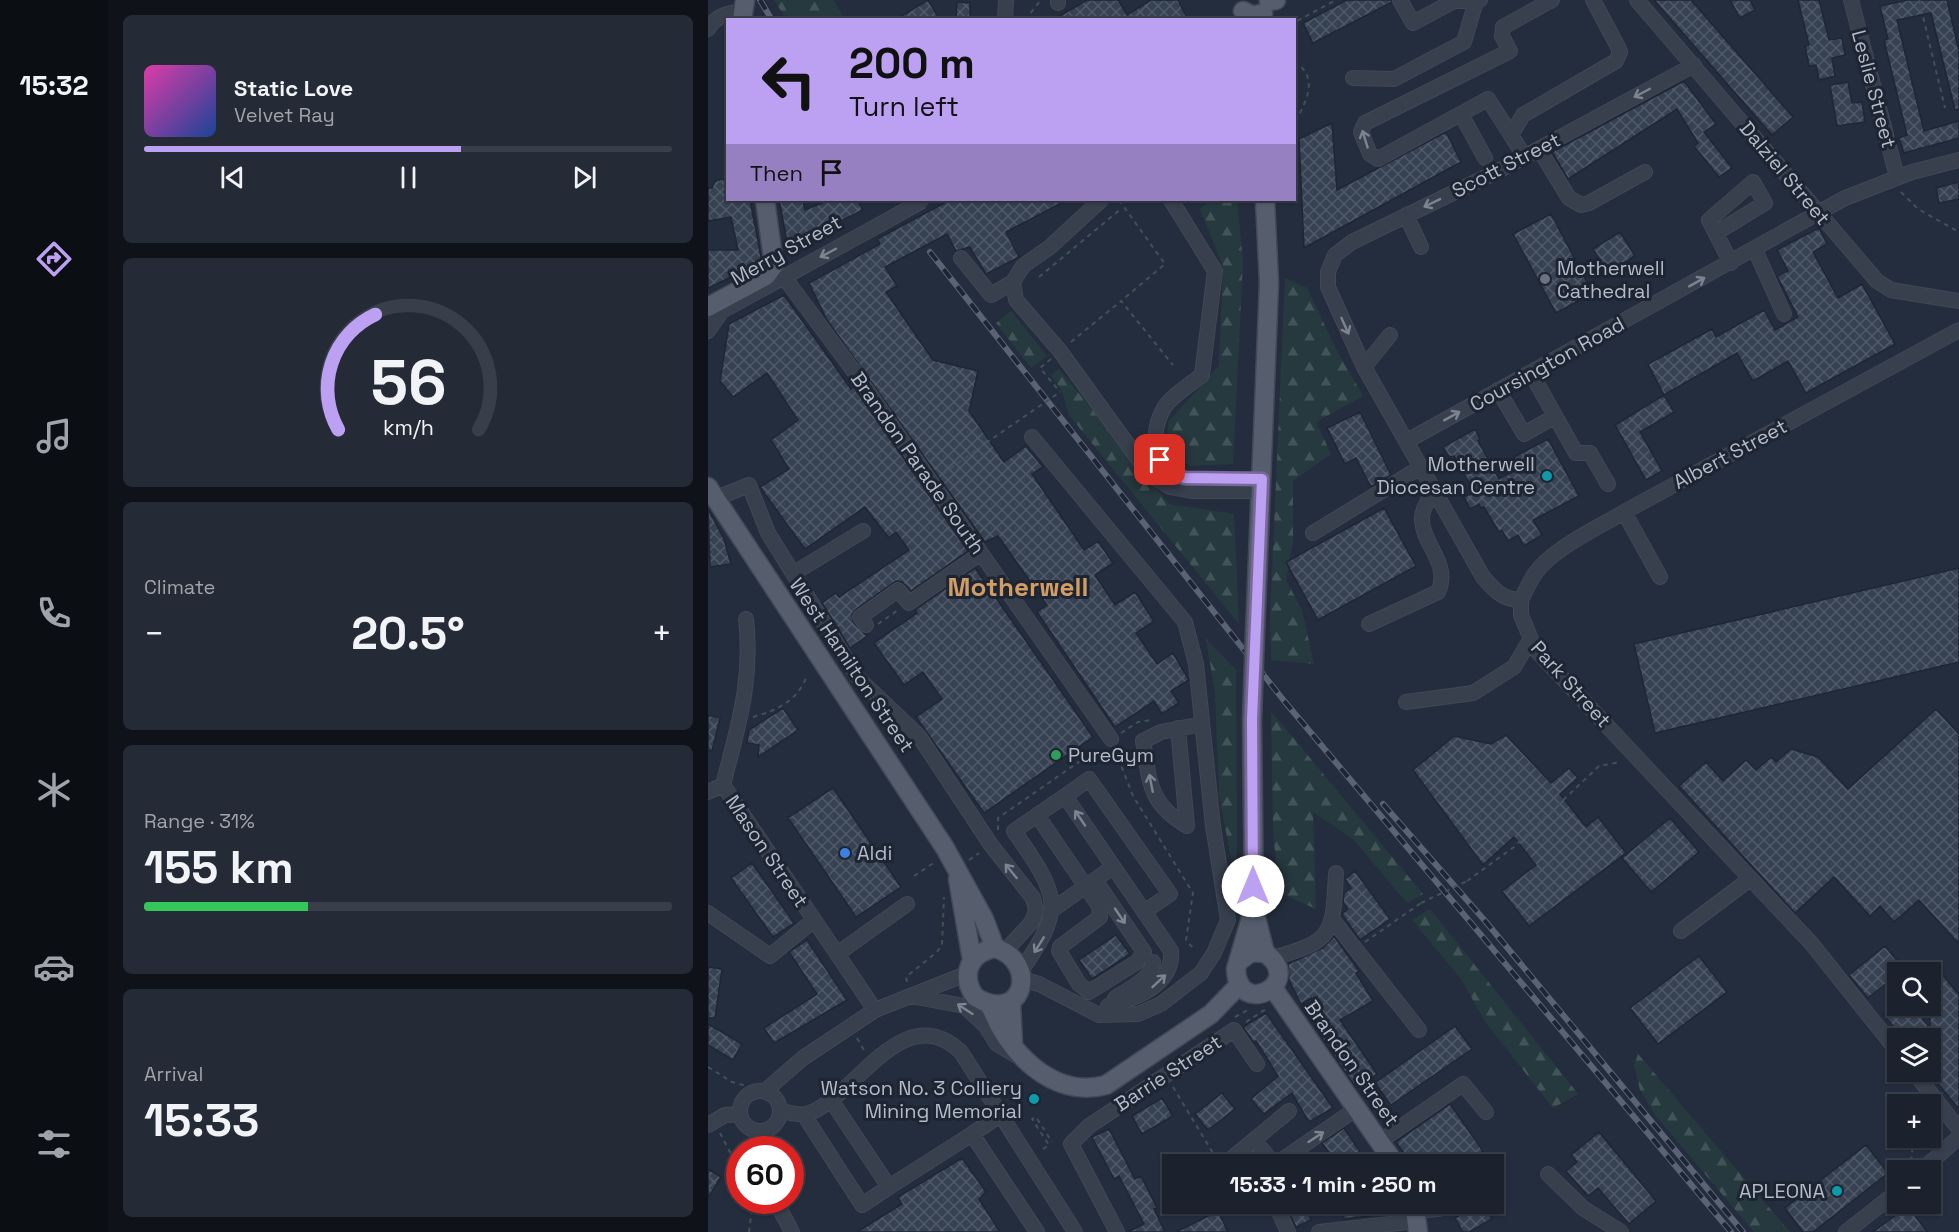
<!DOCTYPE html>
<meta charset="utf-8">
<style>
body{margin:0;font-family:"Space Grotesk",sans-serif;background:#242a36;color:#f1f3f6;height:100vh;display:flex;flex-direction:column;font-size:22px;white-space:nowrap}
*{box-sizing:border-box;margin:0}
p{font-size:20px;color:#a0a4aa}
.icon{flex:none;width:33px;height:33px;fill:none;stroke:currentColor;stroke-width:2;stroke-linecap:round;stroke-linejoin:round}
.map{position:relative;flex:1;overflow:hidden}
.drawer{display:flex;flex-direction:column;gap:15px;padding:15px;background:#0f1319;width:600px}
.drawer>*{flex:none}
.hud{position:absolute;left:18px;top:18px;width:570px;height:183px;border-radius:0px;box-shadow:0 2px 4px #0004,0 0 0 2px #393f4a;background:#bca0f2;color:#111;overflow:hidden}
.fabs{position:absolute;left:1179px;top:962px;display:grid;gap:12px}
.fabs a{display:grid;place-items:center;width:54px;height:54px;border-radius:0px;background:#1b222e;box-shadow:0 2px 4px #0004,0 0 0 2px #393f4a;font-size:30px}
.speed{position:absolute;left:18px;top:1136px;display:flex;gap:12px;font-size:30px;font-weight:700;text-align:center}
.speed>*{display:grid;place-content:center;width:78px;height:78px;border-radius:50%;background:#1b222e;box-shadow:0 2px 4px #0004,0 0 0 2px #393f4a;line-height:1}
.speed .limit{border:9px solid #d22;background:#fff;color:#111}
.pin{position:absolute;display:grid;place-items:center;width:51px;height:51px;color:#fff;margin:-26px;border-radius:12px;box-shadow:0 3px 9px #0006}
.me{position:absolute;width:66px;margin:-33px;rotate:0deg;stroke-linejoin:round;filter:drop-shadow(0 0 4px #0008)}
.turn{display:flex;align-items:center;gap:21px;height:126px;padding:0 24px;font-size:27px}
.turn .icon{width:78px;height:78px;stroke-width:2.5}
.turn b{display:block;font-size:42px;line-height:51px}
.then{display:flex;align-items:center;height:57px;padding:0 24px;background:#0003;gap:12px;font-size:22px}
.big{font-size:45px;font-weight:700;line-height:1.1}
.drawer .card{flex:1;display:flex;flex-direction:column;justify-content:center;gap:9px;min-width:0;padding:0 21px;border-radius:9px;background:#242a36}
.drawer .dial{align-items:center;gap:0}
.dial svg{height:156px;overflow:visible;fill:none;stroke:#393f4a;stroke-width:7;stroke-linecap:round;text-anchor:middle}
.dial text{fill:#f1f3f6;stroke:none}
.song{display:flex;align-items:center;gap:18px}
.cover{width:72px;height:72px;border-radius:9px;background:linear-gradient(135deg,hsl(320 70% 55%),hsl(220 70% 35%))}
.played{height:6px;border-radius:3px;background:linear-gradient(90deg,#bca0f2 60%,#393f4a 60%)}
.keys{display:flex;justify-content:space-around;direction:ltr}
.heat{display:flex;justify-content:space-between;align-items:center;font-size:33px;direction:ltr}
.charge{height:9px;border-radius:4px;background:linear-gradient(90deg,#34c759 31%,#393f4a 0)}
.trip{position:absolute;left:454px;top:1154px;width:342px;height:60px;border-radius:0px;background:#1b222e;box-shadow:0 2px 4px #0004,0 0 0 2px #393f4a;font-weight:700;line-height:60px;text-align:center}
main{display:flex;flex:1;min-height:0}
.dock{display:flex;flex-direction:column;width:108px;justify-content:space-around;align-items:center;background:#0b0e12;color:#a0a4aa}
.dock .icon{width:42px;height:42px}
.dock .selected{color:#bca0f2}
.dock b{font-size:27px;color:#f1f3f6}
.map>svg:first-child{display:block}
</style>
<main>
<nav class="dock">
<b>15:32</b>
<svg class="icon selected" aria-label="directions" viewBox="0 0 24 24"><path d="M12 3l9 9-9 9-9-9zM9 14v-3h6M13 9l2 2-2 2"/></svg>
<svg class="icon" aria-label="music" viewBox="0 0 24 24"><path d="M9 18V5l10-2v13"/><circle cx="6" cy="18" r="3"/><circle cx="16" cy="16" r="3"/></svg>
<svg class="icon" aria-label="phone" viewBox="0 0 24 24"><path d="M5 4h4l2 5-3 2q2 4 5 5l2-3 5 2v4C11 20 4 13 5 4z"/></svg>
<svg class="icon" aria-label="climate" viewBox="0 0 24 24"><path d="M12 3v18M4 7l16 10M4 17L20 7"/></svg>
<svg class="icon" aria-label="car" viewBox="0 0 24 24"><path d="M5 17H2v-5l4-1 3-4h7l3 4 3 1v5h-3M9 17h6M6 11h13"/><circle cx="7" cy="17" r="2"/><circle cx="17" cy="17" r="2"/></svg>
<svg class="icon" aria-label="filters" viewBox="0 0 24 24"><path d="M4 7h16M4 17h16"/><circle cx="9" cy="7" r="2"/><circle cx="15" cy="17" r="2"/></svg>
</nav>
<section class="drawer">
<div class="card">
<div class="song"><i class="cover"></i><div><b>Static Love</b><p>Velvet Ray</p></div></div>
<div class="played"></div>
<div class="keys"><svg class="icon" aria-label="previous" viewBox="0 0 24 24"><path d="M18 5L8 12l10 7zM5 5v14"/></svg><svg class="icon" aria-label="pause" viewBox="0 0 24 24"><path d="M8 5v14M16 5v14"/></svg><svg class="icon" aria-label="next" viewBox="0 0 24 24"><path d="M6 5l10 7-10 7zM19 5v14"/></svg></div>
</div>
<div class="card dial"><svg viewBox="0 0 100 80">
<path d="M14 69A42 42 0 1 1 86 69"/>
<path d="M14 69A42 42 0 0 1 33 10" stroke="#bca0f2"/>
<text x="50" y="56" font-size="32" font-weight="700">56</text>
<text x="50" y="72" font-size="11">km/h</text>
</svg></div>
<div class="card"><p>Climate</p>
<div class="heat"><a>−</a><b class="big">20.5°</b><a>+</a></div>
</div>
<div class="card"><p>Range · 31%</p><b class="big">155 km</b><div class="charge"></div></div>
<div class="card"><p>Arrival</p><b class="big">15:33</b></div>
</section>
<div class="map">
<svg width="1251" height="1232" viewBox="0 0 1251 1232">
<defs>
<pattern id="forest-firs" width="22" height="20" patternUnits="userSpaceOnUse" patternTransform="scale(1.5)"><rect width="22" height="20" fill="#26393e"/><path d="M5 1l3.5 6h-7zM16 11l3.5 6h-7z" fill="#435458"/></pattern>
<pattern id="building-cross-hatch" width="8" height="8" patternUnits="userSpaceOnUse" patternTransform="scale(1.5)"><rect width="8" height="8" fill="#364152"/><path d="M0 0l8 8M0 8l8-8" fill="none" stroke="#515a69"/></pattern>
</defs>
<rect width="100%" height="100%" fill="#242d3d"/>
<path fill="url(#forest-firs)" d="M66 0H126L136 19H78Z
M503 200H529L535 262 525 464 481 466 459 447 460 422 511 366 515 266 492 209Z
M577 278 599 288 627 347 655 396 608 422 623 454 585 481V542L578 580 594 610 606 664 563 660 562 617Z
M303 311 339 356 323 368 288 323Z
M351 369 461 504 526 514 531 624 361 415 354 391 343 375Z
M498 639 528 670 529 890 511 795 507 693Z
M563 711 715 894 699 903 646 840 605 812 608 909 570 892 565 827Z
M722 909 870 1094 845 1108 778 1023 753 979 704 920Z
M930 1054 1082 1232H1046L948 1116 932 1090 926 1065Z"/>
<path fill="url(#building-cross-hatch)" stroke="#1f2634" stroke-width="1.5" d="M220 0 232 20H187Z
M379 0H410L419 15 443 0H470L480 20H345Z
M639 0H683L684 2 605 43 595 23Z
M946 0H983L1085 117 1064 135Z
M1022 0H1042L1047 10 1032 18Z
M1090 0H1111L1121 40 1134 38 1137 55 1124 58 1127 76 1111 80 1108 65 1101 66 1097 46 1101 45Z
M1200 0H1239L1251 51V109L1247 110 1223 13 1189 20 1216 131 1251 121V138L1196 153 1191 138 1199 135 1176 40 1180 39 1172 6Z
M249 2 262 3V20H248Z
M976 81 1008 124 996 132 1024 168 1011 177 986 146 990 143 969 109 860 179 844 152Z
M1140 82 1144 103 1154 102 1157 122 1129 126 1122 85Z
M624 123 629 190 738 132 753 162 596 248 591 139Z
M20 178V200H42L54 262 0 288V250H30L23 217 0 221V188H4L7 181Z
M1251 182V199L1231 203 1228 188Z
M71 200H95L97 210 121 200H149L155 210 85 245 79 241Z
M242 200H359L298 232 311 257 278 274 262 247 248 251 239 234 177 267 189 286 178 292 225 360 270 371 261 411 296 462 318 446 335 467 324 474 376 550 390 541 405 563 387 575 407 605 427 592 446 621 428 633 449 664 465 653 481 680 463 691 471 703 454 714 446 701 407 727 329 612 339 605 290 536 277 542 119 320 101 283 172 244 169 239Z
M843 214 885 293 848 313 805 234Z
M1111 228 1119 244 1105 252 1130 298 1154 284 1187 344 1098 393 1080 361 1045 381 1029 353 956 395 940 364 1004 329 1008 337 1056 310 1067 330 1090 317 1069 276 1080 271 1069 250Z
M912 232 927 256 900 273 885 249Z
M76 295 143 389 146 387 260 551 203 591 194 582 188 581 147 610 144 614 145 622 159 636 142 648 114 603 128 593 131 597 201 550 188 532 181 538 157 507 97 549 52 487 81 469 63 440 90 420 59 373 25 397 12 381 21 324Z
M956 395 966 412 932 432 954 471 938 480 907 425Z
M652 412 683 475 663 487 648 458 637 464 619 428Z
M767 429 772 439 770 441 791 479 812 468 806 457 840 439 871 496 825 520 834 535 816 546 810 535 800 541 794 530 791 532 776 507 773 508 771 504 762 509 756 497 766 492 746 456 741 457 735 447Z
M676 508 708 566 610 620 578 562Z
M0 509 16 539 23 564 2 567Z
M267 568 385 737 276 813 208 717 234 699 215 672 196 685 166 643 209 613 207 610Z
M1251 568V662L947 733 926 644Z
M75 708 90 730 50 757 51 745 39 743 41 730Z
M1228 709 1251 734V944L1211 900 1186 922 1172 906 1162 916 1126 877 1087 913 971 786 998 762 1015 781 1038 760 1048 770 1063 757 1068 762 1083 749 1110 757 1140 789Z
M0 715 12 718 4 751 0 750Z
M798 735 843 783 861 768 870 778 852 794 878 827 890 817 918 853 821 926 794 891 828 865 806 837 775 865 705 770 746 736 783 744Z
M125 788 193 887 148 917 80 818Z
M962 818 991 852 943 892 914 858Z
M44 863 86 923 65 937 23 878Z
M647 871 682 919 652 940 634 914 640 909 635 903 636 893 643 888 637 879Z
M408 935 422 954 384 979 371 960Z
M626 936 651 971 648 973 665 1001 632 1020 669 1074 648 1088 613 1037 623 1030 603 998 593 1004 581 980 580 964 615 948Z
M99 940 139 1000 66 1043 56 1028 109 994 81 952Z
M1177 946 1196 969 1160 998 1141 975Z
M991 956 1019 992 950 1044 922 1008Z
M0 967 14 969 7 1018H0Z
M1230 969 1251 995V1109L1222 1074V1038H1195L1175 1014 1186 1005H1204L1222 1028V975Z
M558 1013 625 1108 601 1122 584 1093 556 1114 543 1099 570 1076 548 1041 546 1043 535 1027Z
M0 1024 34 1044 25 1060 0 1045Z
M747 1026 764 1049 683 1105 667 1083Z
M514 1093 527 1109 500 1130 487 1114Z
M454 1098 465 1116 434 1134 424 1116Z
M742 1104 775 1151 756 1164H704L688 1142Z
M636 1128 660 1164H629L614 1143Z
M401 1129 427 1179 433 1176 449 1208 446 1209 457 1232H420L436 1224 411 1176 406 1179 384 1137Z
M891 1132 948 1201 921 1224 890 1188 880 1196 858 1171 869 1162 863 1155Z
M1158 1145 1180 1173 1105 1232H1095L1077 1208Z
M254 1158 278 1192 271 1199 292 1232H149L194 1204 190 1197Z
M0 1169 13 1177 0 1198Z
M577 1203H596L603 1220 588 1227Z
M632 1203H681L683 1213 636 1219Z
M775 1203 784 1219 761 1232H755L747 1218Z
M1200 1206 1219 1232H1165Z
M510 1211 520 1232H468Z"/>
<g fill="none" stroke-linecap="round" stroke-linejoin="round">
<defs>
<path id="minor" d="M692 0 705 23 746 1H768
M929 0 1169 281 1183 290 1251 301
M1143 0 1189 177
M350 3V0
M297 20 298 0
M0 29C8 15 21 13 35 11
M986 65 790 171 644 242 627 255 620 272V287L656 367 775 577C786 590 795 600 813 600V615L827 649 1103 943 1190 1052
M645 78 686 79 756 42 768 1 772 0
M753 114 777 158
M803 135 780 99 670 159 662 154 653 132 657 123 802 51 794 36 795 27 844 0
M831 149 861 198 873 205 881 203 937 172
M816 156 803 135 815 115 908 61 912 52 910 47 885 0
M463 200 507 271 494 375C483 384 463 396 456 408 442 432 444 469 475 478 496 483 531 479 553 479
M698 215 713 247
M1008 233 1057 203 1045 182 1001 220 1023 263
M1047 250 1076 314
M253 258 283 295 305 282 315 266 342 247 393 200
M76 277 145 370 403 739
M305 282 308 300 352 351 441 474 462 487 484 491H553
M0 331 14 311 171 225
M656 367 682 335
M823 373 868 453H882L900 484
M790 390 816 434 846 417
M699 441 1137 198 1204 172 1251 160
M6 499 41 485 60 533 150 678 211 736 283 845 325 898 328 911 323 923 297 951
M916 512 952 577
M605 533 713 467
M86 573 155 531
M813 600C817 592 821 583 826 575 843 549 890 528 916 512L1251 330
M38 619C45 681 30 726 15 785L167 1010
M661 624 730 592C748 555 689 531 727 492
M158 625 152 617 190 590 201 603 273 553
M698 702 765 693 806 667 822 640
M470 728 479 826
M0 792 15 785
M357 796 381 779 462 894 436 912
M329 815 391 906 392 917 352 947 351 951 371 984 381 992 429 962 436 952 387 880
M479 826C440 803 442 782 435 741L453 732 494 724
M344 910 405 867
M0 913 62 956 106 920
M624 919 711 1030
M973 931 1042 879
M129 954 199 904
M565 958C625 941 625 935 628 873
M312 972C359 906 350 895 306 831L357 796 463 951C466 985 428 998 400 1006
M314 979 331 984 391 1015 430 1014 453 1004 493 973 506 953 520 920 505 826 488 664 477 622 324 437
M203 996 256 1006 277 1025 289 1044 309 1056
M407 998C420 990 445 978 445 962
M1205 1071 1251 1129
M32 1111a20 20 0 1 1 40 0a20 20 0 1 1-40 0Z
M57 1091 95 1058 167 1010 258 974
M123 1100 181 1187 264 1134 329 1232
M72 1111C80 1112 91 1116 99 1114 147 1099 194 996 253 1052L367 1232
M96 1115 154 1205 181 1187
M0 1125 17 1115 31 1114
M264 1134 294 1114
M546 1140 566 1164
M671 1142 755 1084 778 1112
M49 1149 50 1131
M523 1159 581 1111
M568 1164 648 1109
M1214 1170 1251 1137
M840 1174 875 1208 913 1232
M67 1200 84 1232
M567 1203 580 1232
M708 1211 731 1209
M409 1232 363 1144 381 1126 526 1030 549 1064
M611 1232 709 1221
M1138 1232 1190 1191"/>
<path id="major" d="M561 1 568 0
M535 11 545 16 555 13
M34 20 37 0
M0 307 58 276 66 265 57 200
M0 487 237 848 276 919 287 948
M547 633 561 283 557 200
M544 720 546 910 557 953
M250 879 264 960
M287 948C331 961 317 1026 267 997 252 975 261 953 287 948Z
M530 962 543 952 557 953C599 982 530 1020 528 969L545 911
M565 988 687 1164
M303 1003 305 1043
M282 1004C297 1050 345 1100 398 1085L503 1014 531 985
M706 1203 710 1232"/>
</defs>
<use href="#minor" stroke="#414856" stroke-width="16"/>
<use href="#major" stroke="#414856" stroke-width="21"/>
<path stroke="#3f5256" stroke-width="2" stroke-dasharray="4.5 4.5" stroke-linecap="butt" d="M1211 0 1237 108
M317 20 333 0
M586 29 589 21 628 0
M586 62C613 77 597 104 586 124
M1193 192 1210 209 1251 232
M411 200 457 264 413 301
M331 277 414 208
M363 342 413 301 465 365
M343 359 332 368 352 392
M235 474 278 443
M170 624 190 610
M144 644 154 637
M45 717C69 710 88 702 98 678
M413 733 430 722 443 720
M407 750 425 796 485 893 478 940 485 948
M290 830V818L391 748
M261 860 271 853
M206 876 227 862
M759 881 806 847 891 766 913 762
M657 942 713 903
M199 982 198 977 229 952 234 945 236 897
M527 1017 540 1010
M538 1022 558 1009
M149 1038 157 1052
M0 1067 24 1082 43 1087
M465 1087 505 1153 512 1156
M12 1133 32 1171
M335 1149 341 1145 324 1119 328 1117 344 1142
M1203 1161 1206 1137
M41 1232 45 1200"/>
<use href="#minor" stroke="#383f4d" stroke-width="14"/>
<use href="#major" stroke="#565e6d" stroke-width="18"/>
<defs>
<path id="rail" d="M52 0 64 20
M222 252 577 702 1023 1232
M675 804 778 922 1035 1232"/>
</defs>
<use href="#rail" stroke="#5a6374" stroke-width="6"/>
<use href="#rail" stroke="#1d2432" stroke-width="4" stroke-dasharray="11" stroke-linecap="butt"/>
<defs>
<path id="minor-bridge" d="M171 225 214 201"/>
<path id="major-bridge" d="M544 720 547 633"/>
</defs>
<use href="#minor-bridge" stroke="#414856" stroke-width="16" stroke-linecap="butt"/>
<use href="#major-bridge" stroke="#414856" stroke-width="21" stroke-linecap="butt"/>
<path stroke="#3f5256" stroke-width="2" stroke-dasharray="4.5 4.5" stroke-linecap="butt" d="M278 443 352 392
M713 903 759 881"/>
<use href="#minor-bridge" stroke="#383f4d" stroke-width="14"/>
<use href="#major-bridge" stroke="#565e6d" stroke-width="18"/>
</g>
<defs><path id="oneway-shaft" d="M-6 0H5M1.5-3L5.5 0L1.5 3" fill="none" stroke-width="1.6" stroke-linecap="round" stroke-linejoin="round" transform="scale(1.5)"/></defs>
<g stroke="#7c8391">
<use href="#oneway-shaft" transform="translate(934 93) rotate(152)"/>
<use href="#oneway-shaft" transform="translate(657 139) rotate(-107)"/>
<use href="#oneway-shaft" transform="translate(724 203) rotate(154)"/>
<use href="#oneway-shaft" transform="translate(120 253) rotate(152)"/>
<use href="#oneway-shaft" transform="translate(989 282) rotate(-29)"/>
<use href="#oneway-shaft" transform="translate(637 326) rotate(66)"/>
<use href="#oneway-shaft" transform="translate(744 416) rotate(-29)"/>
<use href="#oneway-shaft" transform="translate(443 783) rotate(-101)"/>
<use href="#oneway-shaft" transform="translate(372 818) rotate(-124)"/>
<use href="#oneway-shaft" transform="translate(303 871) rotate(-129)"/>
<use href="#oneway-shaft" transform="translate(412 916) rotate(56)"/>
<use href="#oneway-shaft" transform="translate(331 945) rotate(122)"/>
<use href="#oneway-shaft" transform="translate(451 981) rotate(-43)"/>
<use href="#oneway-shaft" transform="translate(257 1009) rotate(-147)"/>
<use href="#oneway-shaft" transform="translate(608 1137) rotate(-33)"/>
</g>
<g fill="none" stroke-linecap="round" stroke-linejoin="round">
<defs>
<path id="route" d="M452 460 463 474 477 478 554 479 544 720 545 886"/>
</defs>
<use href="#route" stroke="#7a689d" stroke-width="15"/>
<use href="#route" stroke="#bca0f2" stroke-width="10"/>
</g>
<circle fill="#6b7280" stroke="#1d2432" stroke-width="2" cx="837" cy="279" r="6"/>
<g fill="#0f9aa8" stroke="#1d2432" stroke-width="2">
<circle cx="839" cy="476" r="6"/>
<circle cx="326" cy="1099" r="6"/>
<circle cx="1129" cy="1191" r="6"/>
</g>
<circle fill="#2e9e5b" stroke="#1d2432" stroke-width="2" cx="348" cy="755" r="6"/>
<circle fill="#3f7fe0" stroke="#1d2432" stroke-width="2" cx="137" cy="853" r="6"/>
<g text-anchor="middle" stroke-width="6" stroke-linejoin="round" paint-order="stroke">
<g font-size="20" fill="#b4bac8" stroke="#1d2432">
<text transform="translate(1166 89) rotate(75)" y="7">Leslie Street</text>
<text transform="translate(798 165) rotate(-27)" y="7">Scott Street</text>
<text transform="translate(1077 173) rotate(50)" y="7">Dalziel Street</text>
<text transform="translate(78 250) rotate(-29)" y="7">Merry Street</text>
<text transform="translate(839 364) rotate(-29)" y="7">Coursington Road</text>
<text transform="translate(1022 454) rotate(-28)" y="7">Albert Street</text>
<text transform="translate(210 463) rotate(55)" y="7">Brandon Parade South</text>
<text transform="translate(144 665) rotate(56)" y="7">West Hamilton Street</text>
<text transform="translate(863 684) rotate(48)" y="7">Park Street</text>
<text transform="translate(59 851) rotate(56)" y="7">Mason Street</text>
<text transform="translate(644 1063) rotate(55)" y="7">Brandon Street</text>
<text transform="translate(460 1073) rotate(-33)" y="7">Barrie Street</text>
</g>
<g font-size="20" fill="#b4bac8" stroke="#1d2432" text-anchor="start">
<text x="849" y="275">Motherwell<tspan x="849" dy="23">Cathedral</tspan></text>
<text x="827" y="471" text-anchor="end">Motherwell<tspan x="827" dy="23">Diocesan Centre</tspan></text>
<text x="360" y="762">PureGym</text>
<text x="149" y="860">Aldi</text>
<text x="314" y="1095" text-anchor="end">Watson No. 3 Colliery<tspan x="314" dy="23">Mining Memorial</tspan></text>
<text x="1117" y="1198" text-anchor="end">APLEONA</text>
</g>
<g font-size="26" font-weight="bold" fill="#d29c65" stroke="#1d2432">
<text x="310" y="596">Motherwell</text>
</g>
</g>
</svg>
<div class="fabs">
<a><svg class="icon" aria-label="search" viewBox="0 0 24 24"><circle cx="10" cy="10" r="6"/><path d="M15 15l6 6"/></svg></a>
<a><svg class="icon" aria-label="layers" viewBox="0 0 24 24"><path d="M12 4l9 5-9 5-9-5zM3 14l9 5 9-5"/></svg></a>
<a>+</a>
<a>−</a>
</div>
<div class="speed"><div class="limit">60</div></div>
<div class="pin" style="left:452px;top:460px;background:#d93025"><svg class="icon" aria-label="arrive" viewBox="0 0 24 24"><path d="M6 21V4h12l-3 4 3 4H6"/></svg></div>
<svg class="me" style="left:545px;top:886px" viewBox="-20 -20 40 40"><circle r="19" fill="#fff"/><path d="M0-13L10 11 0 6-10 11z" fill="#bca0f2"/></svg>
<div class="trip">15:33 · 1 min · 250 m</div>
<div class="hud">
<div class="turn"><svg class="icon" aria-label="left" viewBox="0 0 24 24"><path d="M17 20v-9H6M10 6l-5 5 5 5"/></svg><div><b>200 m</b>Turn left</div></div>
<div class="then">Then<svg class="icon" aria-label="arrive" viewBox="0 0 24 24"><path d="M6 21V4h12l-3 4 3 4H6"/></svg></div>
</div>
</div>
</main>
